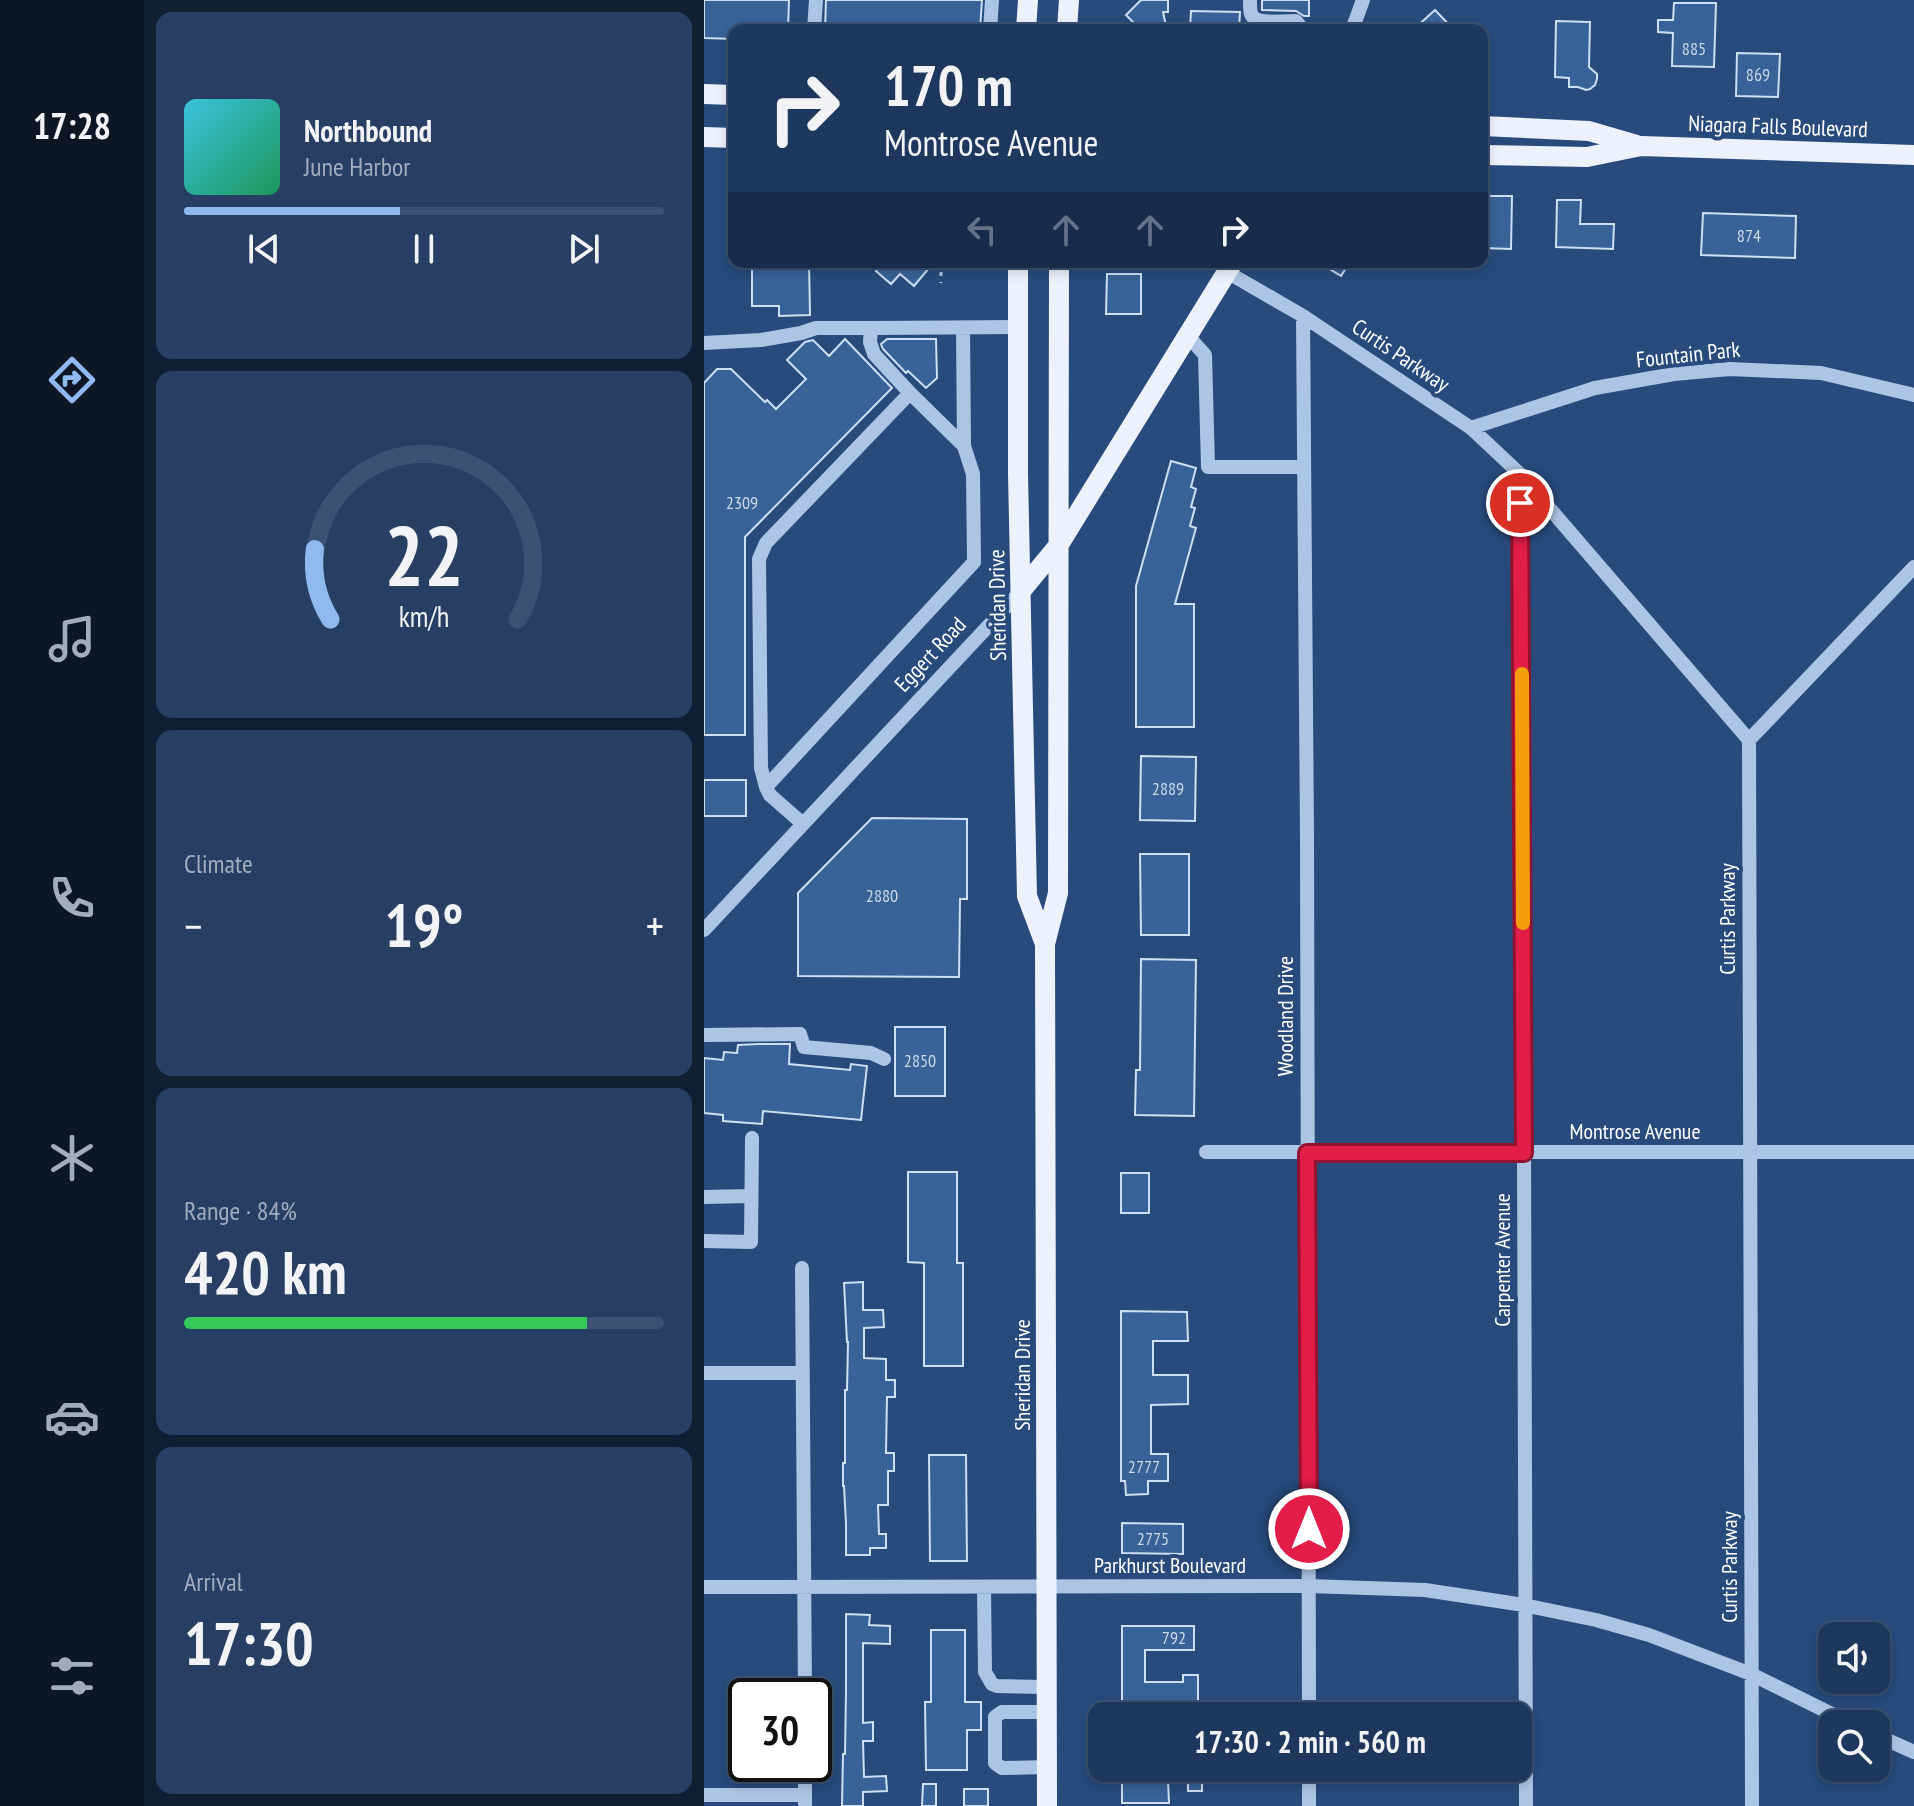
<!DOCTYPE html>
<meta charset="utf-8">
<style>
body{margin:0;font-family:"PT Sans Narrow",sans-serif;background:#263f63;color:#f1f3f6;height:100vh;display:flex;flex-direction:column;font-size:30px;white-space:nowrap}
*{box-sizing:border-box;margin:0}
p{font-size:26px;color:#a1acbc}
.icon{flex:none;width:44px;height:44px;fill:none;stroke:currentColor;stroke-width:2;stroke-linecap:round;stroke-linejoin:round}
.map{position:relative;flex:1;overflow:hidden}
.drawer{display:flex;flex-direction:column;gap:12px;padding:12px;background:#101f33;width:560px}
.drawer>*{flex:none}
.guide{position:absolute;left:24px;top:24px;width:760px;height:244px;border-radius:16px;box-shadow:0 4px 12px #0003,0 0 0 2px #3c5272;background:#1e385d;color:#f1f3f6;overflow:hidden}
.fabs{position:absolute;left:1114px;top:1622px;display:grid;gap:16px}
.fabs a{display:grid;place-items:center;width:72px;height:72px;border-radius:16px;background:#1e385d;box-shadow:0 4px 12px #0003,0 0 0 2px #3c5272;font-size:40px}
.speed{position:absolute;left:24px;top:1678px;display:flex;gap:16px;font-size:40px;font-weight:700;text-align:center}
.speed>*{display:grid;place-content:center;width:104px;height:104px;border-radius:50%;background:#1e385d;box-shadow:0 4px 12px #0003,0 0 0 2px #3c5272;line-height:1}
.speed .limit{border:4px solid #111;border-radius:12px;background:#fff;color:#111}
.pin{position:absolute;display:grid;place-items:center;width:68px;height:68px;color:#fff;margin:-34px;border:4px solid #fff;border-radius:50%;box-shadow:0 2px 8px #0007}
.me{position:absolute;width:88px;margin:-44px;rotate:0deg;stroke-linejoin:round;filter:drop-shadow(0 0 6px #0008)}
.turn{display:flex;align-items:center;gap:28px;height:168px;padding:0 24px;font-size:36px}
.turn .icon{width:104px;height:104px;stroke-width:2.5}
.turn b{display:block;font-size:56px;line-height:68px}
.lanes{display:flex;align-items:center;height:76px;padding:0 24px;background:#0003;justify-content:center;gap:40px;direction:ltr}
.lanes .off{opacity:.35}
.big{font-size:60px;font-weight:600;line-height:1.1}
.drawer .widget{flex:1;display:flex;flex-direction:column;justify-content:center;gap:12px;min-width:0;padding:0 28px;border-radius:16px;background:#263f63}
.drawer .dial{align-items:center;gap:0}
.dial svg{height:208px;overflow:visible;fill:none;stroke:#3c5272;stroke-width:7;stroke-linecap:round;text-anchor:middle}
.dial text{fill:#f1f3f6;stroke:none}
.song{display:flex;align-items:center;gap:24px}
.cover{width:96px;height:96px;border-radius:12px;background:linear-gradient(135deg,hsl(190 70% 55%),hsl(150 70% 35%))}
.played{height:8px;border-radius:4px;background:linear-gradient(90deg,#90b9f0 45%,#3c5272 45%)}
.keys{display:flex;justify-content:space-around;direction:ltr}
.heat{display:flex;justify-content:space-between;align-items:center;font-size:44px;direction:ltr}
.charge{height:12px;border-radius:6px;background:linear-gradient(90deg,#34c759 84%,#3c5272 0)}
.trip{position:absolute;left:384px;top:1702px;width:444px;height:80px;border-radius:16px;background:#1e385d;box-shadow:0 4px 12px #0003,0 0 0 2px #3c5272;font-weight:600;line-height:80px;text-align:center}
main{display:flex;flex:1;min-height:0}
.dock{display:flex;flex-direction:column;width:144px;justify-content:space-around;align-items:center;background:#0c1625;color:#a1acbc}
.dock .icon{width:56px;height:56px}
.dock .active{color:#90b9f0}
.dock b{font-size:36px;color:#f1f3f6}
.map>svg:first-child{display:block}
</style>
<main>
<nav class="dock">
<b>17:28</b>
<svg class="icon active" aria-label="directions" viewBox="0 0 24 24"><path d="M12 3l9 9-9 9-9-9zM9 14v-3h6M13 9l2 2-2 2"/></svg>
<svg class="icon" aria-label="music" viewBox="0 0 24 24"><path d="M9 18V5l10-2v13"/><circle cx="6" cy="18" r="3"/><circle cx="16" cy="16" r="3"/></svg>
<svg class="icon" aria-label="phone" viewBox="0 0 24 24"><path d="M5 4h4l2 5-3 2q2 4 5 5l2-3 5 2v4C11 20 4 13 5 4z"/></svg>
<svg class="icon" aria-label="climate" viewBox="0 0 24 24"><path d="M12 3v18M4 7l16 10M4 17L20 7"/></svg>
<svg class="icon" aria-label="car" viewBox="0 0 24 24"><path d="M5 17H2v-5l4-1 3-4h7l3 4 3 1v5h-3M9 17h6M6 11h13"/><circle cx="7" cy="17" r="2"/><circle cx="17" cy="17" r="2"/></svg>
<svg class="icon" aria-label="filters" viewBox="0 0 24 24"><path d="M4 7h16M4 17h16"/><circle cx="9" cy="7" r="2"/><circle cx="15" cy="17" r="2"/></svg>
</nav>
<section class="drawer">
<div class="widget">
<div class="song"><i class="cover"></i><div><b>Northbound</b><p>June Harbor</p></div></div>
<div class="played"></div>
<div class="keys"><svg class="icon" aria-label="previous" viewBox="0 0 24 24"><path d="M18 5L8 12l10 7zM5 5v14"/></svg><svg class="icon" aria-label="pause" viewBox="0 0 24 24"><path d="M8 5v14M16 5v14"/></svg><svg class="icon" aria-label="next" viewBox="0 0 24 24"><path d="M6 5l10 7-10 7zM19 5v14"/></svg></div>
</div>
<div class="widget dial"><svg viewBox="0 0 100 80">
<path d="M14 69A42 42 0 1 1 86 69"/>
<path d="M14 69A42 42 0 0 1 8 42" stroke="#90b9f0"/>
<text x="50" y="56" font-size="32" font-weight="700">22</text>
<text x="50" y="72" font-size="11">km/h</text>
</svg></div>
<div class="widget"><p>Climate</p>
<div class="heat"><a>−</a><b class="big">19°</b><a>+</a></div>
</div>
<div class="widget"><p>Range · 84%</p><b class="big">420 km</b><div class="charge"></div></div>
<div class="widget"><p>Arrival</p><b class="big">17:30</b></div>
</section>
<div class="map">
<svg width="1210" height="1806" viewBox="0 0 1210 1806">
<rect width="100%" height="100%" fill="#284b7c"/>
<path fill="#386298" stroke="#cfdff3" stroke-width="2" d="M0 0H85L84 30H30V39L0 38Z
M122 0H278L276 30H121Z
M437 0H464V12H459L463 30H424L430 23 422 15Z
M558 0H605V16H600L592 11 558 10Z
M970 3H1012L1010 67 968 66 969 33 954 32V20H969Z
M731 10 750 30H709Z
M487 11 536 12 535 30H486Z
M852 21 886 22 885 67 893 74V79L891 85 886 89 882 90 874 87H865V78L851 77Z
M1033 53 1076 54 1074 97 1032 96Z
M778 196H808L807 249 778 248Z
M853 200H877L876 224H910L909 249 852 247Z
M999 213 1092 216 1091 258 997 255Z
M48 262H105L106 315 75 316V306H48Z
M179 262H230L210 286 196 274 187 284 172 271Z
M614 262H646L637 276Z
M403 274H437V314H402Z
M141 339 188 388 41 537V735H0V383L13 369H27L61 402 63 400 72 409 102 379 83 360 101 342 109 340 125 356Z
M183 339H232L233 378 222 388 204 371 202 373 179 349 177 344Z
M467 461 492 468 487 487 492 489 487 507 491 508 486 526 492 528 471 604H490V727H432V586Z
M437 756 492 757 491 821 436 820Z
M0 780H42V816H0Z
M168 818 263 819V899H256L255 977 94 976V893Z
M436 854H485V935H437Z
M437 959 492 960 490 1116 431 1115 432 1070H436Z
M191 1027H241V1096H191Z
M55 1044H86L85 1064 146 1070 147 1064 163 1066 157 1120 59 1111 58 1124 19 1121V1115L0 1113V1058L19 1060 20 1052 33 1053 34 1045Z
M204 1172H253V1263H259V1366H220V1263L204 1262Z
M417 1173H445V1213H417Z
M159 1282V1310H179L180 1327 160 1328V1358L182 1359V1380H191V1397H183L182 1453H190V1471H184V1505H174L175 1534H182V1548H166V1555H142V1523L140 1486H139V1463H141V1390H143L144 1342H143L140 1283Z
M417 1311 483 1312 484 1341H449V1375H484V1404L447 1405V1454H464V1481H444V1494L422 1495 421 1481H417Z
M225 1455H262L263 1561H226Z
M418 1523 479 1524V1554L418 1553Z
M142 1614 166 1615 165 1625 186 1626V1644L159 1643V1723L169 1722V1741H159L160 1777 182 1776 183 1791 159 1792V1806H138L139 1754H141L142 1692Z
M418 1626H490V1650H441V1682H479V1675H494V1703H492V1716H478V1705H440V1716H418Z
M227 1630H261V1702H277V1730H263V1770H222L221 1702H227Z
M484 1768H498V1791H484Z
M418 1780H464L465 1803H418Z
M219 1784H232V1806H218Z
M260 1789H284V1806H260Z"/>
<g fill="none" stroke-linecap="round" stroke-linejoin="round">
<path stroke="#adc5e4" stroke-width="3" stroke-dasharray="4 6" stroke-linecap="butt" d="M237 262V283
M374 262H375
M41 269V262"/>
<path stroke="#adc5e4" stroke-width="14" d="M546 0C546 3 546 11 547 14 551 25 581 21 592 21L599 30
M110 30 112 0
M286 30 288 0
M648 30 659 0
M523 272 599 316 767 428 816 474 1045 740 1048 1806
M599 316 603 834 605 1716
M484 336 501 355 504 467H600
M0 343 57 340 97 333 112 328H167
M206 393 260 446
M767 428 891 388 970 374 1026 369 1117 373 1210 395
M816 474 820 1140 822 1806
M1045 740 1210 567
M62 787 270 562 269 474 260 446 259 328
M99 824 66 795 62 787 57 768 55 559 62 543 206 393 170 354 166 342 167 328 313 327
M0 930 317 591
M0 1035 96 1034 100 1047 167 1053 180 1059
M502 1152H1210
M0 1197 47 1196
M0 1241 47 1242 48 1138
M98 1268 101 1696
M0 1373H98
M0 1587 605 1586 721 1590 820 1605 892 1620 945 1635 1047 1674 1148 1724
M280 1587 281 1672 288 1684 293 1686 343 1687
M343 1712H298L291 1717V1763L298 1768 343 1767
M1172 1735 1210 1752
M101 1764V1806
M0 1795H101
M605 1806V1768"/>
<path stroke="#ecf2fc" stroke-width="20" d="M322 30 324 0
M363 30 365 0
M0 94 30 95
M778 126 885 131 933 145
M0 137 30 138
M778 155 883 157 937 146 1210 155
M314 262V474L323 896 341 944
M317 591 354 546 529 262
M343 1806 341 944 354 893 355 262"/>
</g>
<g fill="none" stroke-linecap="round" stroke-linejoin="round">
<defs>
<path id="route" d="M605 1529 603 1153H820L816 503"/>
</defs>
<use href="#route" stroke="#92132f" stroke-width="20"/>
<use href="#route" stroke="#e11d48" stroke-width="14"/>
<path stroke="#f59e0b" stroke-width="14" d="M818 674 819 923"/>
</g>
<g text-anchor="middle" stroke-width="8" stroke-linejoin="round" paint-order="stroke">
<g font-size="18" fill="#cdd8e5">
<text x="990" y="55">885</text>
<text x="1054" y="81">869</text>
<text x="1045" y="242">874</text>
<text x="38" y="509">2309</text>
<text x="464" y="795">2889</text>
<text x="178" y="902">2880</text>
<text x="216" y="1067">2850</text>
<text x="440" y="1473">2777</text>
<text x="449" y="1545">2775</text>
<text x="470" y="1644">792</text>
</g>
<g font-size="22" fill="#fff" stroke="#284b7c">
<text transform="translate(1074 126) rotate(2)" y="8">Niagara Falls Boulevard</text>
<text transform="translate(984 354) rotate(-6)" y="8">Fountain Park</text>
<text transform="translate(697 355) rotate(34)" y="8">Curtis Parkway</text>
<text transform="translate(293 605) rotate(-91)" y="8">Sheridan Drive</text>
<text transform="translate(226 654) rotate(-47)" y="8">Eggert Road</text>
<text transform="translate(1023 919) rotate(-90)" y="8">Curtis Parkway</text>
<text transform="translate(581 1016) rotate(-90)" y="8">Woodland Drive</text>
<text x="931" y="1139">Montrose Avenue</text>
<text transform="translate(798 1260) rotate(-90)" y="8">Carpenter Avenue</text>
<text transform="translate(318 1375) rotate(-90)" y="8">Sheridan Drive</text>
<text x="466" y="1573">Parkhurst Boulevard</text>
<text transform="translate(1025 1567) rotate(-90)" y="8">Curtis Parkway</text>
</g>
</g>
</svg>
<div class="fabs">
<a><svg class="icon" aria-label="sound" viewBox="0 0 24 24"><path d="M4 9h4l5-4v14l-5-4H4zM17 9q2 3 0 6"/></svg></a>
<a><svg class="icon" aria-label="search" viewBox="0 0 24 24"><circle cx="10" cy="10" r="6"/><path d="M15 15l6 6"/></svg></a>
</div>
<div class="speed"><div class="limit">30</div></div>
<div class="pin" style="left:816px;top:503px;background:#d93025"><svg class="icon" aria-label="arrive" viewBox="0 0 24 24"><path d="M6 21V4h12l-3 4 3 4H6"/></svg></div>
<svg class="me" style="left:605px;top:1529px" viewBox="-20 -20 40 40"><circle r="17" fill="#e11d48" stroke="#fff" stroke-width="3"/><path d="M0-11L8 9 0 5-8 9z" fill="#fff"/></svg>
<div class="trip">17:30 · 2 min · 560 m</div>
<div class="guide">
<div class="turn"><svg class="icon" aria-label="right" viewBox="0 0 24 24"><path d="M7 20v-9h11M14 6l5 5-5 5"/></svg><div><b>170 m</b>Montrose Avenue</div></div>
<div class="lanes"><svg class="icon off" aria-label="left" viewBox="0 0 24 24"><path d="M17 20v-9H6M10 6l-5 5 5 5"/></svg><svg class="icon off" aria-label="ahead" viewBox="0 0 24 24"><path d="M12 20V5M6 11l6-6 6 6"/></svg><svg class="icon off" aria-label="ahead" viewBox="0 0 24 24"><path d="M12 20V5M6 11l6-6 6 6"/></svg><svg class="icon" aria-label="right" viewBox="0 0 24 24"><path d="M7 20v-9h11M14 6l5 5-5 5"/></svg></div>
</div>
</div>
</main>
